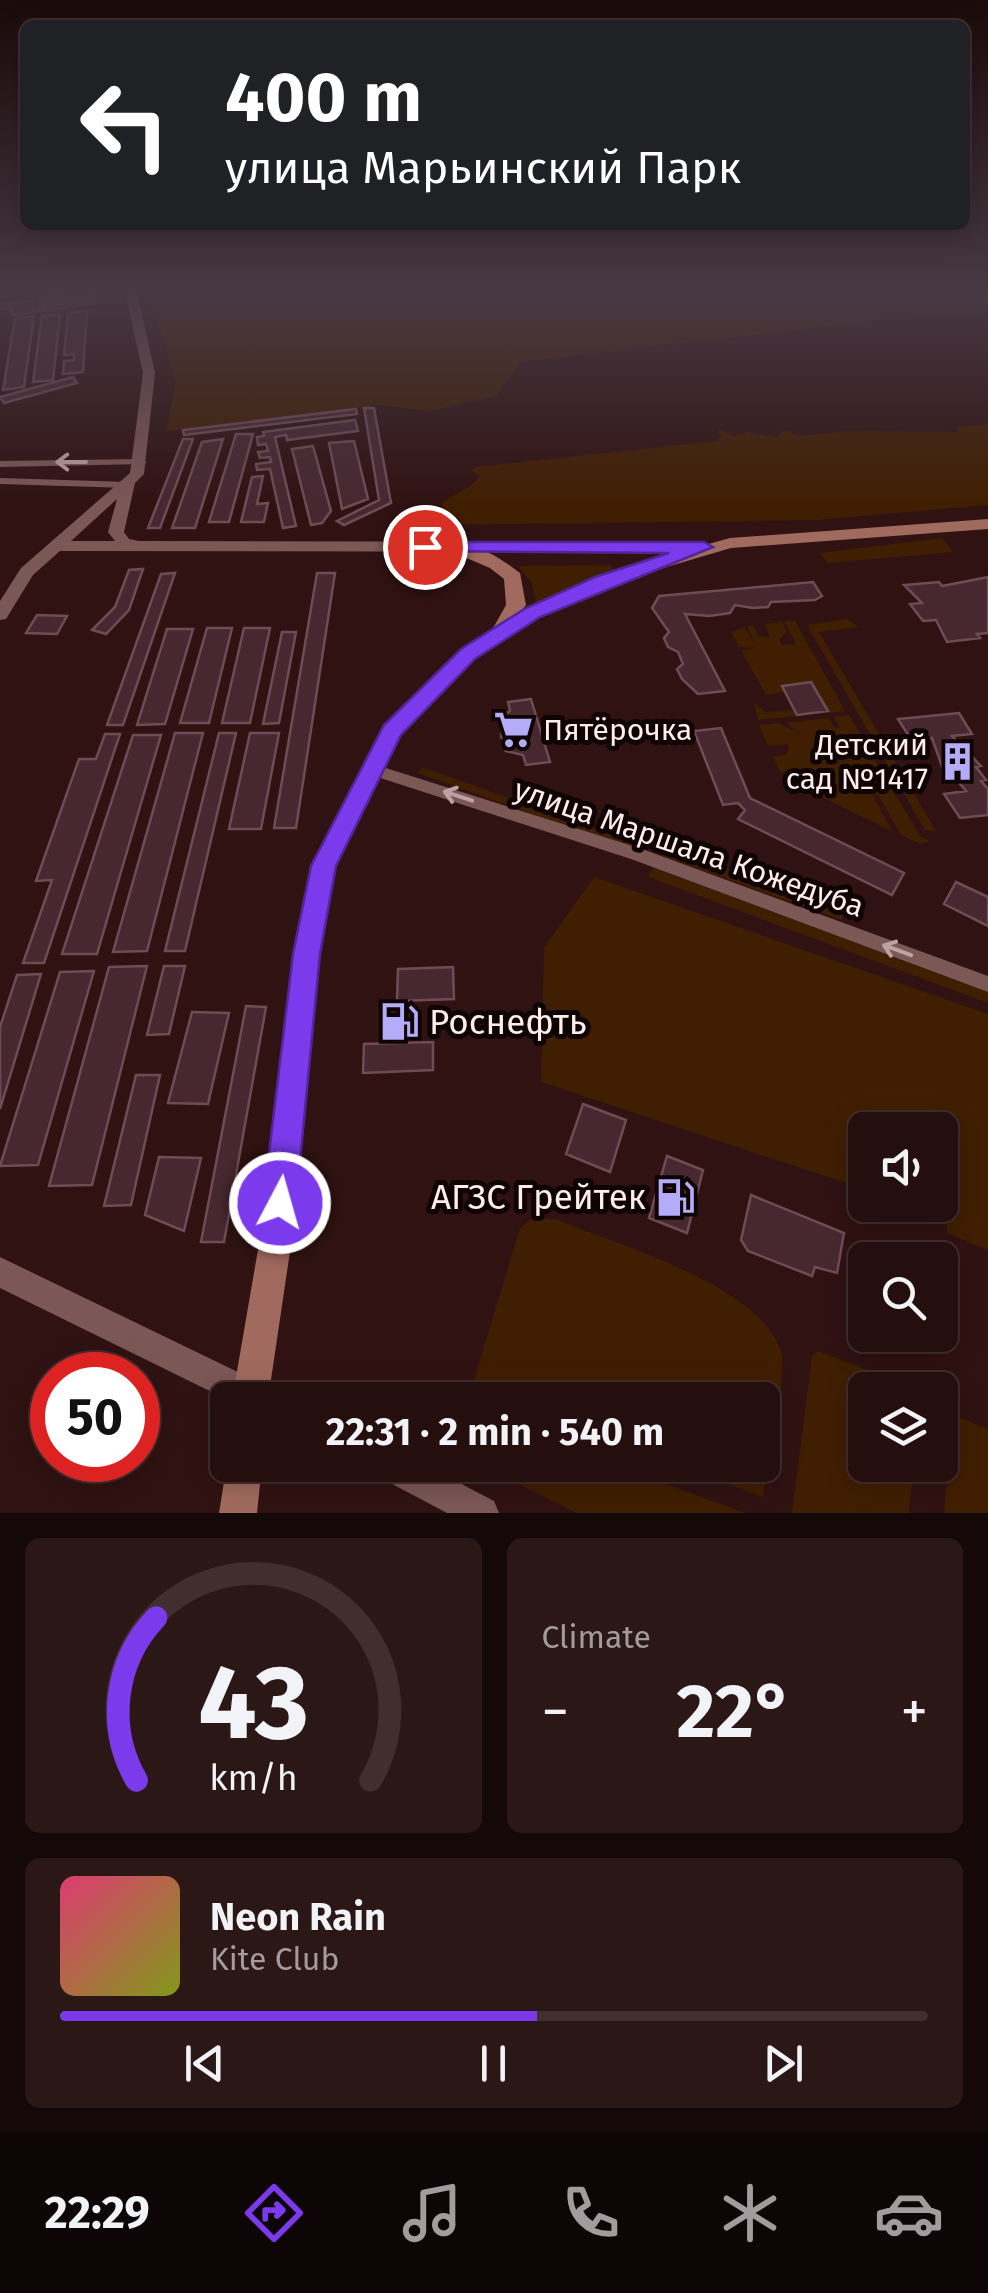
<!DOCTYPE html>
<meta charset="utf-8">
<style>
body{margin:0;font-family:"Fira Sans",sans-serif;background:#2c1717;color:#f1f3f6;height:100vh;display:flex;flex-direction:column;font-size:38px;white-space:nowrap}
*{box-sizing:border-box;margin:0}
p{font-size:32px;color:#a39c9e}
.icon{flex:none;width:55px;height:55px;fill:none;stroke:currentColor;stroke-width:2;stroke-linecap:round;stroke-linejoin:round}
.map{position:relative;height:1513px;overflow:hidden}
.side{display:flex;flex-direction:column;gap:25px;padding:25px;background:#140808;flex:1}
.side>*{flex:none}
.banner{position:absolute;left:20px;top:20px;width:950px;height:210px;border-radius:15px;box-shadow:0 5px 25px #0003,0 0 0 2px #412e2e;background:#202124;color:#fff;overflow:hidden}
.tools{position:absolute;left:848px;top:1112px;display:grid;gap:20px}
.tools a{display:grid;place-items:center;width:110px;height:110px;border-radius:15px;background:#240e0e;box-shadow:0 5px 25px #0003,0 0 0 2px #412e2e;font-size:50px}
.speed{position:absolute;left:30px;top:1352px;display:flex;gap:20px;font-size:50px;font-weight:700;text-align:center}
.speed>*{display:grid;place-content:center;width:130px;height:130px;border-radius:50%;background:#240e0e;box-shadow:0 5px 25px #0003,0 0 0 2px #412e2e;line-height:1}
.speed .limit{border:15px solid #d22;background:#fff;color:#111}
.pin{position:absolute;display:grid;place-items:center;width:85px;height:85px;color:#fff;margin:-42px;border:5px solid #fff;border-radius:50%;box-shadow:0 2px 10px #0007}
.me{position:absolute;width:110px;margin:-55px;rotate:6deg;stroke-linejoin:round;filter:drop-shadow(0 0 8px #0008)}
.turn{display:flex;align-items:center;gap:35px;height:210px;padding:0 40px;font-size:45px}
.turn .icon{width:130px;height:130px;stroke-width:2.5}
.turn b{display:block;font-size:70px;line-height:85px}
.big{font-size:75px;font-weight:700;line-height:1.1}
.side .card{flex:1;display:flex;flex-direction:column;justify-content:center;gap:15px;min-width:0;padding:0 35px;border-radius:15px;background:#2c1717}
.side .dial{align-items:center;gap:0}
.dial svg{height:260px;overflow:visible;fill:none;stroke:#412e2e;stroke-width:7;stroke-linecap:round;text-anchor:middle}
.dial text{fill:#f1f3f6;stroke:none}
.song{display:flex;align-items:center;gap:30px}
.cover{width:120px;height:120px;border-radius:15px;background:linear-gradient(135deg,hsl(340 70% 55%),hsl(70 70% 35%))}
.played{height:10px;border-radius:5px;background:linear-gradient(90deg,#7c3aed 55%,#412e2e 55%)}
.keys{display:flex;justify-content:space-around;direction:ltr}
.heat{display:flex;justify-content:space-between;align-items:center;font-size:55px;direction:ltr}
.side .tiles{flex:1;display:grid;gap:25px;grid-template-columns:1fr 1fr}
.card:last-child{grid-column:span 2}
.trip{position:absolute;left:210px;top:1382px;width:570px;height:100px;border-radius:15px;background:#240e0e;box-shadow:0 5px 25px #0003,0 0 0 2px #412e2e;font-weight:700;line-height:100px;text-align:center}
.menu{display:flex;height:160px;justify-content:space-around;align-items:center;background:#0e0606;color:#a39c9e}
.menu .icon{width:70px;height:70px}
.menu .active{color:#7c3aed}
.menu b{font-size:45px;color:#f1f3f6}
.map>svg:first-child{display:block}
</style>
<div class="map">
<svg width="988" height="1513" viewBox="0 0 988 1513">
<rect width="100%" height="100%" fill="#301212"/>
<path fill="#401e01" d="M149 292H988V308L520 362 496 396 431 411 378 405 166 431 176 383Z
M988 425V505L816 520 429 525 444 513 442 504C453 493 469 491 480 476L471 470 475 467 717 441 721 437 718 429 734 436 748 432 775 437 785 430 800 436 848 431 958 432 955 427Z
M942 538 953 552 827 563 820 553Z
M611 565 613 571 536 605 532 583 518 566Z
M847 619 859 627 819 632 936 831 925 830 807 625Z
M784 621H795L845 711 758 720 754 703 766 712 795 710 811 682 783 686 785 692 766 695 741 650 755 648 739 647 731 632 744 627 756 645 747 627 753 625 758 635 770 638 765 624 782 622 787 631 779 640 782 645 796 644Z
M849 715 920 836 930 841 920 844 901 835 878 795 872 794 892 831 784 779 820 769 780 772 773 757 787 754 789 748 787 744 768 746 759 725 779 723 801 735 786 723 828 718 836 729 840 728 834 717Z
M422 767 634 843 632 850 418 773Z
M658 844 844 910 842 920 653 853Z
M654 868 988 992V1003L651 878 648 874Z
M594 877 988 1014V1250L947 1233V1216L914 1205H940V1130H865V1189L541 1082 544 948Z
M532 1219H555C615 1244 762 1285 781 1352 788 1374 767 1469 763 1497L675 1465H762V1400H499L471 1390 520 1228Z
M818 1351 910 1386V1390H865V1465H914L909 1513H792L812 1356Z
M953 1415 988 1429V1513H944Z
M480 1465H614L745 1513H577Z"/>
<path fill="#472831" stroke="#6f4c55" stroke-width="2.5" d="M73 292 99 294 43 305 39 298Z
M94 299 96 303 12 315 10 308 0 309V305L31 300 33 309Z
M87 311 83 372 63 374 64 361 74 360V354L64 355 68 313Z
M60 314 53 380 33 382 42 316Z
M34 316 24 387 3 390 15 318Z
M73 377 77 383 4 403 0 397Z
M364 408H374L391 503 344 525 337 521 379 500Z
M356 409 357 414 184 435 183 430Z
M355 420 358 431 287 440 286 435 275 437 296 526 283 528 270 469 257 470 256 464 271 462 270 457 260 458 258 452 268 451 266 444 258 445 257 437 264 436 263 432Z
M236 434H253L229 522H209Z
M183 439H193L160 528H148Z
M223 439 195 528H172L202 442Z
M354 441 368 499 342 509 329 443Z
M313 446 331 511 322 523 311 525 292 449Z
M263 476 257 504 268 503 264 522H241L252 477Z
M143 569 129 610 106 634 92 630 115 607 129 570Z
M175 573 123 725H107L161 574Z
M317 573H335L296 828H274Z
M988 577V633L977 634 980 638 947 642 936 620 923 621 910 604 922 603 904 585 939 582 942 586Z
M813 582 822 596 815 600 771 602 768 607 753 608 735 605 730 613 709 616 685 614 725 691 698 694 682 679 677 669 683 664 678 652 668 647 664 638 669 632 652 608 659 596Z
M37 615 67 616 57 634 26 633Z
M207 628H232L209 723H180Z
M244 628H270L250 723H222Z
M167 629H193L165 724 137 725Z
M282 632H296L279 723 263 724Z
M811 682 828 711 797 715 782 686Z
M531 699 550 762 526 765 523 755 506 751 510 745 501 737 503 722 498 719 510 711 508 702Z
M959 713 972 734 952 736 981 766 976 767 986 780 981 781 988 789V815L960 818 944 794 966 791 949 771 944 772 932 738 912 741 898 719Z
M721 728 750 798 904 873 892 895 738 819 745 810 738 803 723 805 694 731Z
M175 733H203L147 951 113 952Z
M219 733H236L185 951H165Z
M250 733H279L261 829H229Z
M105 734H120L44 963H23L52 880 36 881 79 759H96Z
M133 735H161L97 954H62Z
M956 882 988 897V926L944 904Z
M147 966 92 1185 49 1186 109 967Z
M164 966H185L169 1034 147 1035Z
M453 967 454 999 397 1001 398 969Z
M94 971 38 1165 0 1166 60 972Z
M41 974 0 1109V1027L17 975Z
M246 1006 266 1007 224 1242H201Z
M192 1012 229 1013 208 1104 168 1103Z
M433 1042V1070L363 1073 364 1044Z
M136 1075H160L131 1205 104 1206Z
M583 1104 626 1120 610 1172 566 1154Z
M667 1156 703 1170 687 1233 649 1218Z
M159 1157 201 1158 184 1231 145 1215Z
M751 1195 844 1233 837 1273 815 1267 812 1276 748 1251 741 1240Z"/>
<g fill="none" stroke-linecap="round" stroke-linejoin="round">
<path fill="#7b5756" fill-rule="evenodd" d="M141 459 146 462 145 464 0 467V461Z
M0 478 129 482 135 485 129 488 0 484Z
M370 763 642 849 988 976V992L631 859 365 773 362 769Z"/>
<path fill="#7b5756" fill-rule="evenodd" d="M125 292H137L155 373 144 474 135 483 124 532 129 539 139 541 704 542 712 547 704 552 60 551 33 575 6 619 0 620V601L21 568 130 473 143 373ZM117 499 108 532 115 541H71Z
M0 1257 273 1389 278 1400H228L0 1288Z
M374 1465H425L494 1501 499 1513H447L379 1477Z"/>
<path fill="#a16a5f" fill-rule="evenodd" d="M988 519V529L731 548 629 578 540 616 475 659 401 736 336 866 320 954 292 1238 268 1400H232L260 1238 294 954 312 866 384 725 461 649 492 630 506 605 504 579 490 568 450 551V543C473 540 502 559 520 573L526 605 522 610 615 570 730 538Z
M228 1457V1465H262L257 1513H219Z"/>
</g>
<defs><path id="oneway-shaft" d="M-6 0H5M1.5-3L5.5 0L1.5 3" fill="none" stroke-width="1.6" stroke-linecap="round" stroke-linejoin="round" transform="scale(2.5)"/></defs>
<g stroke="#bda2a1">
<use href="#oneway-shaft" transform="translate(71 462) rotate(180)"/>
<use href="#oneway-shaft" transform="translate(458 796) rotate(-162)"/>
<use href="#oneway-shaft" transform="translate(897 950) rotate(-160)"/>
</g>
<linearGradient id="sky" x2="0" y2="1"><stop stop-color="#1a0a0a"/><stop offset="0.58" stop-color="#483944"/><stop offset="1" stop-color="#483944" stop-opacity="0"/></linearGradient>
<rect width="988" height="504" fill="url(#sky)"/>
<path fill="#7c3aed" stroke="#51269a" stroke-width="2.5" d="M425 542H704L713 547 540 617 475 659 401 735 336 866 320 954 296 1203 291 1214 280 1219 268 1214 263 1203 293 954 311 866 384 725 461 649 526 608 595 577 669 553 418 551V543Z"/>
<defs>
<symbol id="supermarket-bare" viewBox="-9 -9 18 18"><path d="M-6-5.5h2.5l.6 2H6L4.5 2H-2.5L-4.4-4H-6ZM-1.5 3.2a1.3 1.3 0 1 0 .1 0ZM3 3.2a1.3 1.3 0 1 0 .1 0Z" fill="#b5acf8" stroke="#0f0404" stroke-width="2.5" paint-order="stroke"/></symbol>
<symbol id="building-bare" viewBox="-9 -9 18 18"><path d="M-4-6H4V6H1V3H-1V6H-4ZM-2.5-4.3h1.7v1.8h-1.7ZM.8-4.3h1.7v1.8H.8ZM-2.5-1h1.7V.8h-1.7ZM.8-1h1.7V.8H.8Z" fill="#b5acf8" stroke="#0f0404" stroke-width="2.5" paint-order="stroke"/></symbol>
<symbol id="fuel-bare" viewBox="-9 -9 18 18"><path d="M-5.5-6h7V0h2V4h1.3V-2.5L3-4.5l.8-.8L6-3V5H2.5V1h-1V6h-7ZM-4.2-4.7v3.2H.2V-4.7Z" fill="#b5acf8" stroke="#0f0404" stroke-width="2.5" paint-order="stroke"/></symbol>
</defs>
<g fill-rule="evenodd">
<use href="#supermarket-bare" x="486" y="702" width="55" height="55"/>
<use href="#building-bare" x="930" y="734" width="55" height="55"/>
<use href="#fuel-bare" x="372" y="994" width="55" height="55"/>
<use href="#fuel-bare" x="648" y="1170" width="55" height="55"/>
</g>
<g text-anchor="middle" stroke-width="10" stroke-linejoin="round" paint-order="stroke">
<g font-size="30" fill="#ffedec" stroke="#0f0404" text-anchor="start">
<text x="543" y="740">Пятёрочка</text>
<text x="928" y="755" text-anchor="end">Детский<tspan x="928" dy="34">сад №1417</tspan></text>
</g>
<g font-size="30" fill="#ffedec" stroke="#0f0404">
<text transform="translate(689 848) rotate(19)" y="10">улица Маршала Кожедуба</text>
</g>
<g font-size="35" fill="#ffedec" stroke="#0f0404" text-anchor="start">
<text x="429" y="1034">Роснефть</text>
<text x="646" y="1209" text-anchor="end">АГЗС Грейтек</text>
</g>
</g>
</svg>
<div class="tools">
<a><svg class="icon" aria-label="sound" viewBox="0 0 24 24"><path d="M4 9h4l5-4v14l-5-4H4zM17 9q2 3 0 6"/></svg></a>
<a><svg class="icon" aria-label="search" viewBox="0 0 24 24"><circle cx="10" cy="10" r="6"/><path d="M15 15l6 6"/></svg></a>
<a><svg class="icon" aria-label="layers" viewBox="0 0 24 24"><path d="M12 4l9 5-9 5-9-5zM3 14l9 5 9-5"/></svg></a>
</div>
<div class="speed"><div class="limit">50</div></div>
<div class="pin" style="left:425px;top:547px;background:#d93025"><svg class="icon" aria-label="arrive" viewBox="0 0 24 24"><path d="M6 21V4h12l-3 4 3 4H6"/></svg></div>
<svg class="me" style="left:280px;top:1203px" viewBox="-20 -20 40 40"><circle r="17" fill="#7c3aed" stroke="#fff" stroke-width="3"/><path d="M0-11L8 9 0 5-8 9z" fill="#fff"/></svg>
<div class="trip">22:31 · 2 min · 540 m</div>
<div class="banner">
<div class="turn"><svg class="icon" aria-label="left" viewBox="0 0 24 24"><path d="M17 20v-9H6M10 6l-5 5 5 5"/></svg><div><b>400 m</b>улица Марьинский Парк</div></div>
</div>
</div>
<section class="side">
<div class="tiles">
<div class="card dial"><svg viewBox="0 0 100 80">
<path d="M14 69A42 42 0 1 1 86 69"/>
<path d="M14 69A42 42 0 0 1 20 19" stroke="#7c3aed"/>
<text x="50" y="56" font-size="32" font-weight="700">43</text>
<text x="50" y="72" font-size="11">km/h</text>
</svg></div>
<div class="card"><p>Climate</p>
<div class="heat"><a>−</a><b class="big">22°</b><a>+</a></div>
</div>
<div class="card">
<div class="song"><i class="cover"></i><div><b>Neon Rain</b><p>Kite Club</p></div></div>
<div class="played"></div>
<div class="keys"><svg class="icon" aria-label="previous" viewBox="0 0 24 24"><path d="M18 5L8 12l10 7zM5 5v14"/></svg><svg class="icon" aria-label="pause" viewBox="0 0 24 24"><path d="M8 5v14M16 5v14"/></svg><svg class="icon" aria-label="next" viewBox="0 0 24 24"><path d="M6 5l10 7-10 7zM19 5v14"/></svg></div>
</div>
</div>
</section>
<nav class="menu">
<b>22:29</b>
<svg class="icon active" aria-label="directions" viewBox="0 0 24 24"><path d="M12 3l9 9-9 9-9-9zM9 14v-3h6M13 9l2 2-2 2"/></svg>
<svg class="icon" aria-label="music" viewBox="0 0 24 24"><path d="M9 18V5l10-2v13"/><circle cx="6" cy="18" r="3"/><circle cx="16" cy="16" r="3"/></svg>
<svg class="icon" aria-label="phone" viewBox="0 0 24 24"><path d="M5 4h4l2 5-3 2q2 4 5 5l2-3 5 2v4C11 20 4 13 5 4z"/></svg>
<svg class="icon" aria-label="climate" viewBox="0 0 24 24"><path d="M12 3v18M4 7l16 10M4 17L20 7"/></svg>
<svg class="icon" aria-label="car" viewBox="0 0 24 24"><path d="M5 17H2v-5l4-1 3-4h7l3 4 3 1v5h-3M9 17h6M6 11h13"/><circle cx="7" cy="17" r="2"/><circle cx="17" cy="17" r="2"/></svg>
</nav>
